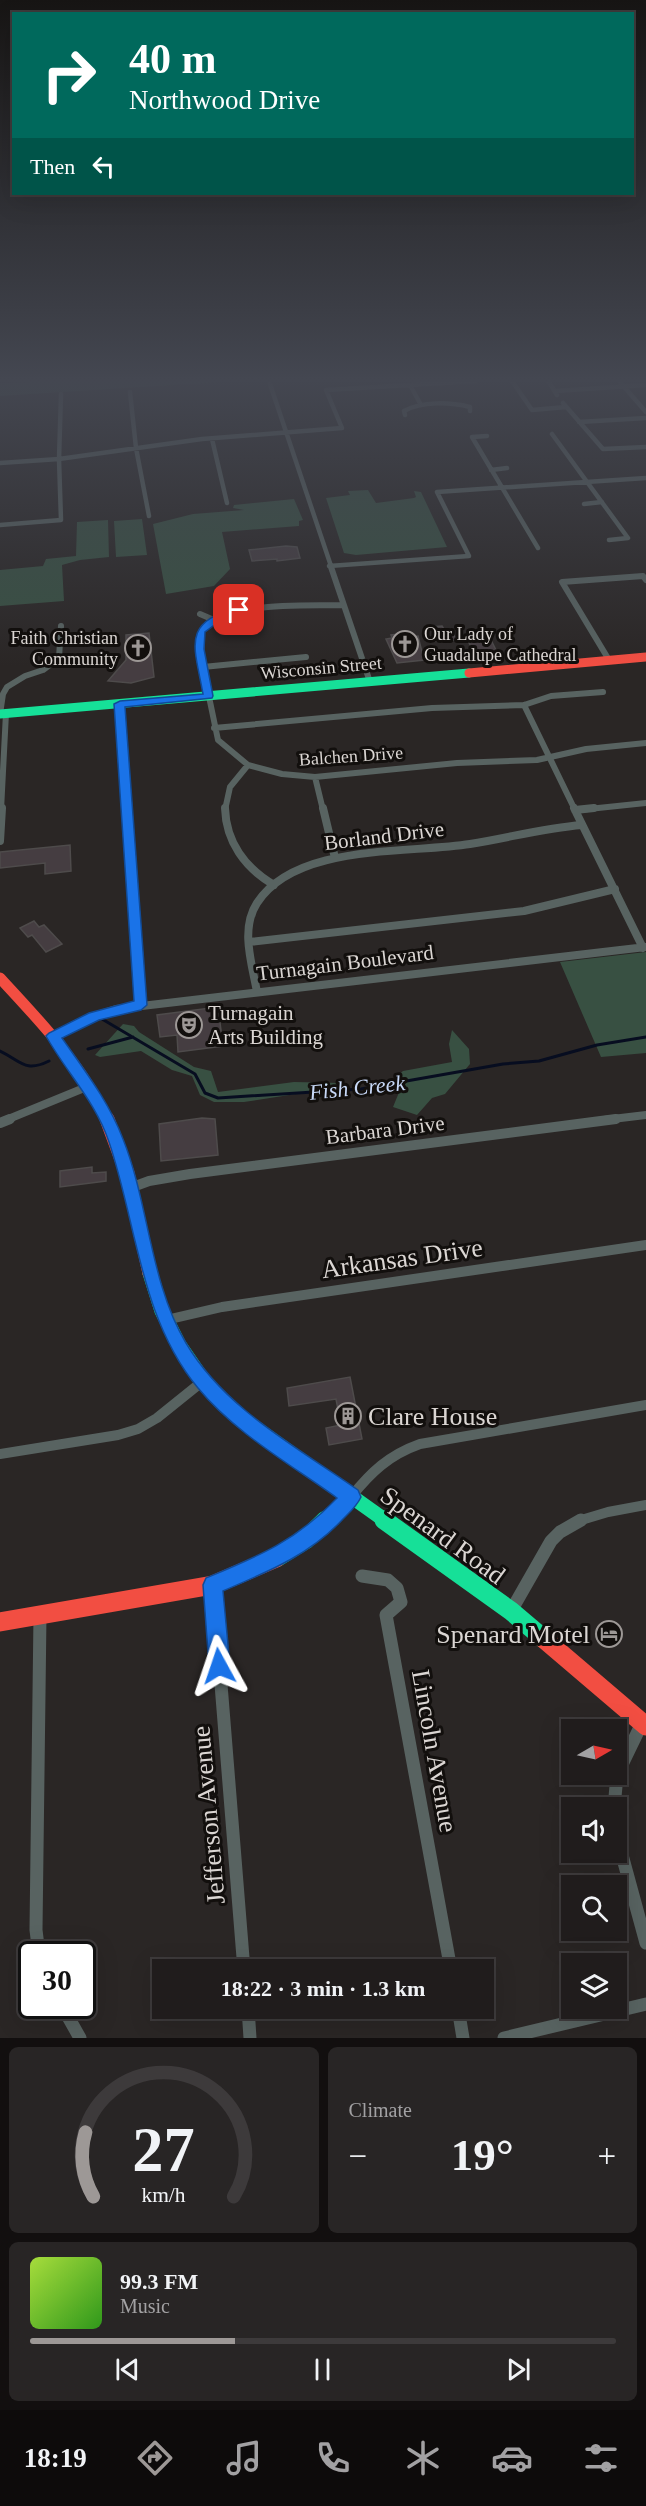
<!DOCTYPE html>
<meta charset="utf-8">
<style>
body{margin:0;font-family:"Times New Roman",serif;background:#282525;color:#f1f3f6;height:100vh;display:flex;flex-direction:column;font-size:22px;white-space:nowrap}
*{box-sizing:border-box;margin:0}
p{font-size:20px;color:#a2a1a3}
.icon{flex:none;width:33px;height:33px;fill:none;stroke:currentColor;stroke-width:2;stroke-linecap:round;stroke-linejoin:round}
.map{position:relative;height:2038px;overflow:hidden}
.details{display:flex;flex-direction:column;gap:9px;padding:9px;background:#120f0f;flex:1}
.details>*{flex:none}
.guide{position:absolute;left:12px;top:12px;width:622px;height:183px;border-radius:0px;box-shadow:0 6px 24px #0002,0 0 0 2px #3d3a3b;background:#00695c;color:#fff;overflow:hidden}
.needle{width:39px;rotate:81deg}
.tools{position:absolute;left:561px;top:1719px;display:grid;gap:12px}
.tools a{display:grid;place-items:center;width:66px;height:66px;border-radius:0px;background:#201c1c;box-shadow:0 6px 24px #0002,0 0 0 2px #3d3a3b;font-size:30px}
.speed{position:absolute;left:18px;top:1941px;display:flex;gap:12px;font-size:30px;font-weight:700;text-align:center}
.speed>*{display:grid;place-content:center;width:78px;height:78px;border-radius:50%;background:#201c1c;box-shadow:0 6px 24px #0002,0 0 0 2px #3d3a3b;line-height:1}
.speed .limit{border:3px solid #111;border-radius:9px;background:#fff;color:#111}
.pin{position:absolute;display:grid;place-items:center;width:51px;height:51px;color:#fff;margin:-26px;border-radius:12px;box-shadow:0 3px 9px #0006}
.me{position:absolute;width:66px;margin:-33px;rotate:355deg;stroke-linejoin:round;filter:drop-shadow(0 0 4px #0008)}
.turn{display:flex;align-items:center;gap:21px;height:126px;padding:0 18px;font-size:27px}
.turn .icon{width:78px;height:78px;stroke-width:2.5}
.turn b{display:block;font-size:42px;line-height:51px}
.then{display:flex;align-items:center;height:57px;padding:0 18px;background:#0003;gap:12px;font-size:22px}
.big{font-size:45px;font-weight:800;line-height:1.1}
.details .widget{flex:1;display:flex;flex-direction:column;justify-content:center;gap:9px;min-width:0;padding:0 21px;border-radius:9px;background:#282525}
.details .dial{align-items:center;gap:0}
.dial svg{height:156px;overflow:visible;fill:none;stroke:#3d3a3b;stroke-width:7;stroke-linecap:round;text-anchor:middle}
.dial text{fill:#f1f3f6;stroke:none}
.song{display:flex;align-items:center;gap:18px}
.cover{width:72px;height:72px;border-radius:9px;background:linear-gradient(135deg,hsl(80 70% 55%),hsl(110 70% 35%))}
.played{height:6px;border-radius:3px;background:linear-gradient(90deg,#9d9896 35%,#3d3a3b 35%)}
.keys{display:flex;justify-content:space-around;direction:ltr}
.heat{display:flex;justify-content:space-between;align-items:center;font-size:33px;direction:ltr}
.details .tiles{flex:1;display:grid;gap:9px;grid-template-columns:1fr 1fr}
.widget:last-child{grid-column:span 2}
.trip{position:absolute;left:152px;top:1959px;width:342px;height:60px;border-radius:0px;background:#201c1c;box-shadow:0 6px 24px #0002,0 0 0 2px #3d3a3b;font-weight:800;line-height:60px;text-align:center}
.menu{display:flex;height:96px;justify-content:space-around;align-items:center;background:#0d0b0b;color:#a2a1a3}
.menu .icon{width:42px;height:42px}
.menu .current{color:#9d9896}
.menu b{font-size:27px;color:#f1f3f6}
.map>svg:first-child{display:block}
</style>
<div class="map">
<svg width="646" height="2038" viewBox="0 0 646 2038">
<rect width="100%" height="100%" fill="#2a2625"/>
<path fill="#385042" d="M72 381H236L0 396V383Z
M368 490 376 503 414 498 416 497 414 491 421 492 447 547 356 555 344 553 326 498 350 495 348 491Z
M294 499 303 520 299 521V526L222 532 230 569 214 586 166 594 153 524 193 514 244 510 233 508 234 505Z
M142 519 147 555 116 557 114 521Z
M108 520 109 557 80 560 62 565 64 601 0 606V570L43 566 46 559 76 556 77 522Z
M646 952V1053L601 1057 560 962Z
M123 1024 134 1026 139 1032 194 1067 211 1071 218 1092 294 1082 341 1083 347 1086 244 1102H214L200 1095 192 1076 172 1070 141 1051 100 1057 95 1055Z
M452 1030 469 1049 470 1064 445 1094 432 1098 417 1115 393 1107 402 1085 398 1075 403 1071 452 1062 449 1044Z"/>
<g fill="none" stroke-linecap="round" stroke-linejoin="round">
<path stroke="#070d20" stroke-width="3" d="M102 1019 195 1074 205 1093 218 1098 361 1089 503 1064 539 1061 597 1045 646 1037
M88 1049 133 1037
M0 1051C21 1061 25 1073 49 1061"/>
</g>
<path fill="#453d41" stroke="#4e4b4b" stroke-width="1.5" d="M286 546 297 547 300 558 277 561V559L252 561 249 550Z
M442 626 445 631 452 630 456 640 436 641 430 627Z
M149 633 154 677 131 683 108 681 126 660V635Z
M411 633 412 637 418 636 424 660 397 663 386 639 392 638 391 635Z
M488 634 497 652 474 654 466 636Z
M70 845 71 871 45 874V863L0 868V852Z
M34 921 39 927 44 925 62 944 46 952 32 935 28 937 20 928Z
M218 1007 223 1046 178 1052 177 1035 160 1037 157 1015Z
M202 1118 215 1119 218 1155 161 1161 159 1124Z
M92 1167V1173L106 1172V1181L60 1187V1171Z
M350 1377 362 1439 329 1445 326 1428 341 1425 336 1399 289 1406 287 1388Z"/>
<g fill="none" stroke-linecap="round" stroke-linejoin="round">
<path stroke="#586361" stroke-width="4.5" d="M512 381 532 410 566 407
M619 381 646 412
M549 382 557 395
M270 384 332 569
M410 385 421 405
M555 391 646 385
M130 392 136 448 149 516
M563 403 603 449 646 447
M405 415 404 411C422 401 450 402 470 407V411
M579 422 646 418
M552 434 628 538 609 540
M487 436 472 437 538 548
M212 439 227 503
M0 463 59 459 202 439 342 428 326 390 476 381
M491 470 507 468
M584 504 602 502
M0 525 61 520 59 459 61 394
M329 566 469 556 437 492 646 478"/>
<path stroke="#586361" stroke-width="6" d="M331 567 370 682
M343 605C302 606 231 600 201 632L202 663 218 740 248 765 282 774 315 777 457 763 537 760 586 749 646 743
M200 614 214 620
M609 660 562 582 643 576 646 580
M203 667 306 657
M120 704 127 810
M524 705 575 810
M0 714 3 694 7 687 25 676 43 670 59 658 61 626
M214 728 432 708 524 705 551 696 603 692
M315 777 323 810
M1 810 6 713
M225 810 230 787 248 765
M579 810 646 803"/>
<path stroke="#586361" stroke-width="8" d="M127 808 141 1005
M225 808C226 842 245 868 274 885
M323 808 335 858
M574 808 643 948
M575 810 594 808
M0 841 2 808
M249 942 524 911 615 889
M257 992C252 964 240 929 257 903 296 843 407 854 470 844 508 838 544 828 582 825
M53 1037 94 1016 116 1009 646 947
M6 1120 89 1086
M604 1120 646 1115"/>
<path stroke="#586361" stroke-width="10" d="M0 1123 10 1119
M130 1188 149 1181 190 1174 616 1119
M166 1320 222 1307 646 1245
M0 1454 118 1435 138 1429 157 1418 203 1381
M351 1497C371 1472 389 1455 420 1444L646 1405
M578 1521 608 1512 646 1505"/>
<path stroke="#586361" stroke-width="13" d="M362 1576 388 1580 397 1588 401 1602 386 1615 451 1970
M213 1585 244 1970
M511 1611 551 1541 560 1532 581 1520
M614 1808 617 1775 642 1723
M616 1833 646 1943
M39 1954 36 1930 40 1615
M62 2006 80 2038
M248 2008 250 2038
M458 2008 463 2038
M504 2038 646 2004"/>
<path stroke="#16e098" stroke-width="9" d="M0 714 469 673"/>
<path stroke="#16e098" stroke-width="15" d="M150 1273 162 1311 179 1345 201 1377 226 1407 386 1521
M325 1521 351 1497"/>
<path stroke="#16e098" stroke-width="19" d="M384 1520 511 1611 544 1639
M276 1558 305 1540 326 1520"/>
<path stroke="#f24e42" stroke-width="9" d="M469 673 646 657"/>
<path stroke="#f24e42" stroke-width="11" d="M0 978C40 1021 83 1066 107 1120"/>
<path stroke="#f24e42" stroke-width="15" d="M107 1119 127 1173 150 1273"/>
<path stroke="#f24e42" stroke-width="19" d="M0 1622 213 1585 276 1558
M544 1639 646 1726"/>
</g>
<linearGradient id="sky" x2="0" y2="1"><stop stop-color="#171514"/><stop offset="0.57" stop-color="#444751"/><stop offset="1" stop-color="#444751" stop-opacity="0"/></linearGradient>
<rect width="646" height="666" fill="url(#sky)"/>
<path fill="#1a73e8" stroke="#114b97" stroke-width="1.5" d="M239 607 243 608V612L223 619 205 632 204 649 213 696 212 698 125 707 147 1005 141 1010 99 1020 62 1038C85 1071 109 1102 123 1139 149 1204 150 1283 186 1343 225 1409 297 1447 358 1490L361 1497C357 1506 350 1512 343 1519 310 1555 267 1572 223 1591L230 1666 227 1673 219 1676 212 1673 209 1666 203 1585 206 1578C259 1556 296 1541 337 1498 290 1464 235 1433 198 1388 140 1318 137 1225 109 1142 96 1102 66 1072 46 1036L49 1033 89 1013 134 1001 114 704 120 701 203 694C194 644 181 623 239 607Z"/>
<defs>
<symbol id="church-ring" viewBox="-11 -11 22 22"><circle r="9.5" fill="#120f0d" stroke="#9d9896" stroke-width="1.5"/><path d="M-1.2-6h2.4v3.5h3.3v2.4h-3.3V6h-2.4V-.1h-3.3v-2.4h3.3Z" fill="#9d9896"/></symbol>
<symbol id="theatre-ring" viewBox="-11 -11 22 22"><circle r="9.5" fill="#120f0d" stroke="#9d9896" stroke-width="1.5"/><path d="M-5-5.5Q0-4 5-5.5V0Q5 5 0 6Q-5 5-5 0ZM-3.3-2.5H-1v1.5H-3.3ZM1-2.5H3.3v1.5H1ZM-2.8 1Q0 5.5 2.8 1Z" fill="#9d9896"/></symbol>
<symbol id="building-ring" viewBox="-11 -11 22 22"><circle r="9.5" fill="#120f0d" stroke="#9d9896" stroke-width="1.5"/><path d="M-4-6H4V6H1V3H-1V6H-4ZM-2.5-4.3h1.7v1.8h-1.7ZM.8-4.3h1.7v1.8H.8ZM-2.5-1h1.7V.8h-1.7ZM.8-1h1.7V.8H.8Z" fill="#9d9896"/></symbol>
<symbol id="hotel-ring" viewBox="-11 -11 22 22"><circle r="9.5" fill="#120f0d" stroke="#9d9896" stroke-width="1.5"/><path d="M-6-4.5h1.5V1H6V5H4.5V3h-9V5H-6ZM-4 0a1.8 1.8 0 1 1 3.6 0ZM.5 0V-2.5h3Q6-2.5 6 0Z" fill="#9d9896"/></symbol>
</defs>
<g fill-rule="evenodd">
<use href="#church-ring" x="390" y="629" width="30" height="30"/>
<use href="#church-ring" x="123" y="633" width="30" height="30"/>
<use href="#theatre-ring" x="174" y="1010" width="30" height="30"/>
<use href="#building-ring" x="333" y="1401" width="30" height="30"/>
<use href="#hotel-ring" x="594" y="1619" width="30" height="30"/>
</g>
<g text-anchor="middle" stroke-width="6" stroke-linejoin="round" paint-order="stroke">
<g font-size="18" fill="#dbd6d3" stroke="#120f0d" text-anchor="start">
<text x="424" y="640">Our Lady of<tspan x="424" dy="21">Guadalupe Cathedral</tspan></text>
<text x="118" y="644" text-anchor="end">Faith Christian<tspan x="118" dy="21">Community</tspan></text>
</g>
<g font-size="18" fill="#dbd6d3" stroke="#120f0d">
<text transform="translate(321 668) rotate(-5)" y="6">Wisconsin Street</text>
<text transform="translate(351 756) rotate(-4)" y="6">Balchen Drive</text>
</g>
<g font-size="21" fill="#dbd6d3" stroke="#120f0d">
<text transform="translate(384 836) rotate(-7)" y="7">Borland Drive</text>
<text transform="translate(345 963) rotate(-7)" y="7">Turnagain Boulevard</text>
<text transform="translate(385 1130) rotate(-7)" y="7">Barbara Drive</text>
</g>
<g font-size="21" fill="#dbd6d3" stroke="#120f0d" text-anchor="start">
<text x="208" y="1020">Turnagain<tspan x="208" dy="24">Arts Building</tspan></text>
</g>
<g font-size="22" font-style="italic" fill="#c8d9f8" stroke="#120f0d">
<text transform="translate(357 1087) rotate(-6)" y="8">Fish Creek</text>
</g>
<g font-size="26" fill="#dbd6d3" stroke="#120f0d">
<text transform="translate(402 1258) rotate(-8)" y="9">Arkansas Drive</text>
<text transform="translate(443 1535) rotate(36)" y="9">Spenard Road</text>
<text transform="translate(435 1751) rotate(80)" y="9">Lincoln Avenue</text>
<text transform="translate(208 1815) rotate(-95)" y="9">Jefferson Avenue</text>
</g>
<g font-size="26" fill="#dbd6d3" stroke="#120f0d" text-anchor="start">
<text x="368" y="1425">Clare House</text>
<text x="590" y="1643" text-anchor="end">Spenard Motel</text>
</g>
</g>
</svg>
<div class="tools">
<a><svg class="needle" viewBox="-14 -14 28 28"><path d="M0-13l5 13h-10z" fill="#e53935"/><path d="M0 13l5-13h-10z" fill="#a2a1a3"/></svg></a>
<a><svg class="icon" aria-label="sound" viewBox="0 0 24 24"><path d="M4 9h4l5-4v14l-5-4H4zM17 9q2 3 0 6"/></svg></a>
<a><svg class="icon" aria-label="search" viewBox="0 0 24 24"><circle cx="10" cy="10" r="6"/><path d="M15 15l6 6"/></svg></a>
<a><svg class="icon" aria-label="layers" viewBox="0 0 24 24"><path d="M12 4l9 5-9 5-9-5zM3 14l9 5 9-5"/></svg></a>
</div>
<div class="speed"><div class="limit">30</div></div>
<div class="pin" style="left:239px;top:610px;background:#d93025"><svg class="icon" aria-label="arrive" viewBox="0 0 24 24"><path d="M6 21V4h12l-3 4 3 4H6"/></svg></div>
<svg class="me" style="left:219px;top:1666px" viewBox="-20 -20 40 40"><path d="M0-17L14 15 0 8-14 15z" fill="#1a73e8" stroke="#fff" stroke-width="4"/></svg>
<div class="trip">18:22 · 3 min · 1.3 km</div>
<div class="guide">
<div class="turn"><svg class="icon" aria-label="right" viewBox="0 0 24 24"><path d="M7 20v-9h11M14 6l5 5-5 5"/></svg><div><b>40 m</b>Northwood Drive</div></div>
<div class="then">Then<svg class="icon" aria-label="left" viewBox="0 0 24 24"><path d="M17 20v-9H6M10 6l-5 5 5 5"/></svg></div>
</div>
</div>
<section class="details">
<div class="tiles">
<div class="widget dial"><svg viewBox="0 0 100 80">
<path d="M14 69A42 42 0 1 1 86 69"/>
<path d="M14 69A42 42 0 0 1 10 36" stroke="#9d9896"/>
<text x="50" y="56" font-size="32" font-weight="700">27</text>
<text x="50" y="72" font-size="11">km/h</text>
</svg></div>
<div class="widget"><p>Climate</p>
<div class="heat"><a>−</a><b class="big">19°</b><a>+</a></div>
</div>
<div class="widget">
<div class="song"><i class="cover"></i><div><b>99.3 FM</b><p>Music</p></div></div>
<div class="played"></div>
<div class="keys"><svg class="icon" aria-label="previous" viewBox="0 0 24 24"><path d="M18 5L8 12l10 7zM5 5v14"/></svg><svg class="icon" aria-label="pause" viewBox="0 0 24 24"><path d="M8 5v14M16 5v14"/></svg><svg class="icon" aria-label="next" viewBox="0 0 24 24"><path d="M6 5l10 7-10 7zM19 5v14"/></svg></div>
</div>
</div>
</section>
<nav class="menu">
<b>18:19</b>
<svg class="icon current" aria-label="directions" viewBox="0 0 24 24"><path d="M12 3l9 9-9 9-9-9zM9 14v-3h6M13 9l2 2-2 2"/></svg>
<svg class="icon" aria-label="music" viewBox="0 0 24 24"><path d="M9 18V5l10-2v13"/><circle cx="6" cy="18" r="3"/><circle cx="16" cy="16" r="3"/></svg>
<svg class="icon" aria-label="phone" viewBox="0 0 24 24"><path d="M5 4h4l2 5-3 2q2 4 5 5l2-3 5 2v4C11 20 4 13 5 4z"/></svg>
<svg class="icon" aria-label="climate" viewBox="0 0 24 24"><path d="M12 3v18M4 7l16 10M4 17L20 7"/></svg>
<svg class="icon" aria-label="car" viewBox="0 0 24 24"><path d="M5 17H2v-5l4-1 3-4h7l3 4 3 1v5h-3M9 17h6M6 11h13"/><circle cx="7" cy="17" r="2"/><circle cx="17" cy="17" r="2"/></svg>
<svg class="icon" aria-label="filters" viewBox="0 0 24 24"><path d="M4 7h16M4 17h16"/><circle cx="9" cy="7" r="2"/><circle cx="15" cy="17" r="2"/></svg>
</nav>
